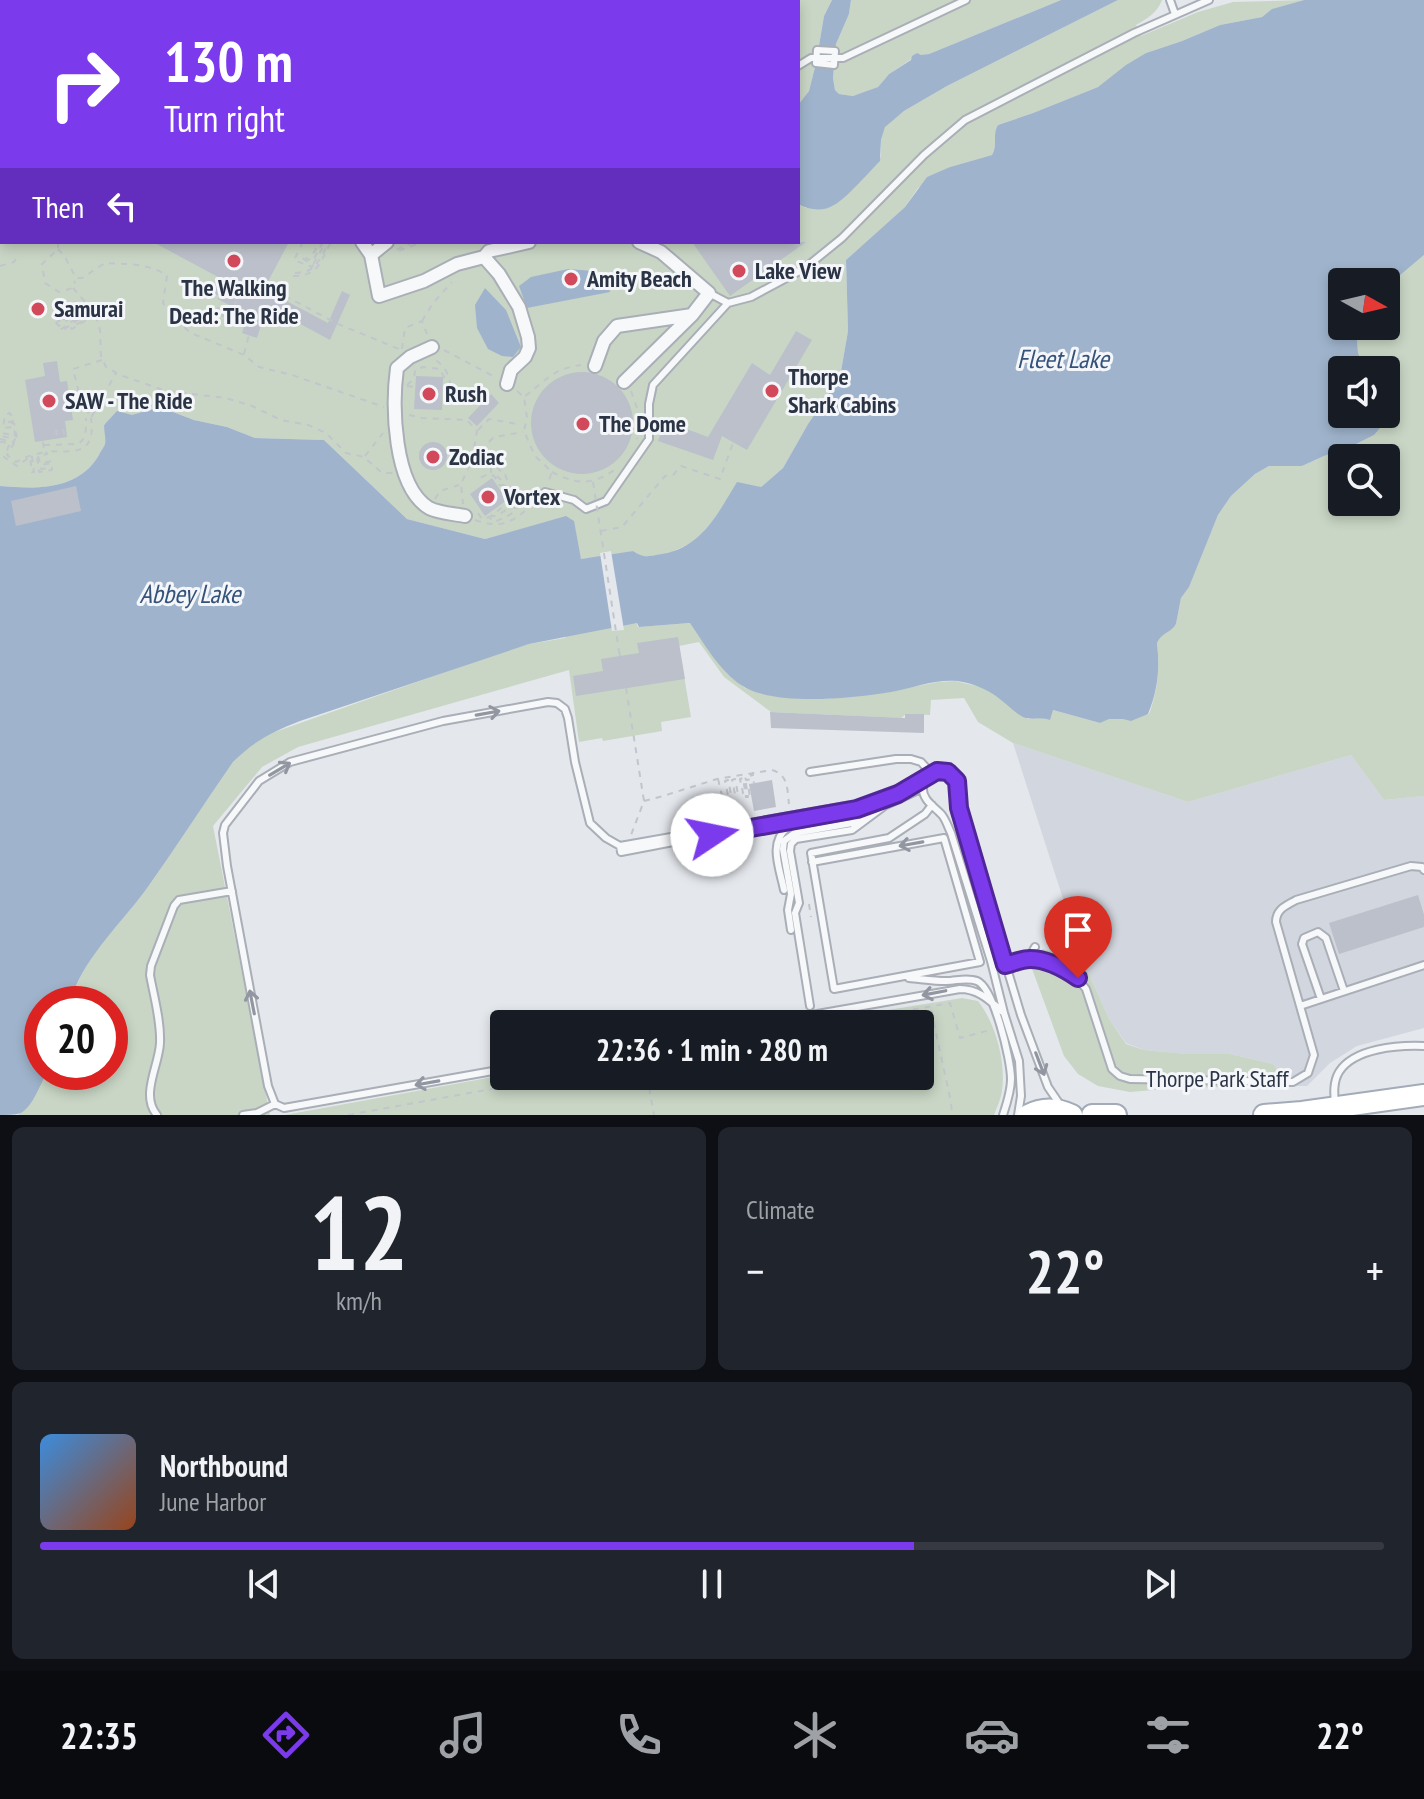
<!DOCTYPE html>
<meta charset="utf-8">
<style>
body{margin:0;font-family:"PT Sans Narrow",sans-serif;background:#20242c;color:#f1f3f6;height:100vh;display:flex;flex-direction:column;font-size:30px;white-space:nowrap}
*{box-sizing:border-box;margin:0}
p{font-size:26px;color:#9ea1a6}
.icon{flex:none;width:44px;height:44px;fill:none;stroke:currentColor;stroke-width:2;stroke-linecap:round;stroke-linejoin:round}
.map{position:relative;height:1115px;overflow:hidden}
.details{display:flex;flex-direction:column;gap:12px;padding:12px;background:#0d0f14;flex:1}
.details>*{flex:none}
.banner{position:absolute;left:0px;top:0px;width:800px;height:244px;box-shadow:0 4px 12px #0003;background:#7c3aed;color:#fff;overflow:hidden}
.needle{width:52px;rotate:98deg}
.tools{position:absolute;left:1328px;top:268px;display:grid;gap:16px}
.tools a{display:grid;place-items:center;width:72px;height:72px;border-radius:8px;background:#171b24;box-shadow:0 4px 12px #0003;font-size:40px}
.speed{position:absolute;left:24px;top:986px;display:flex;gap:16px;font-size:40px;font-weight:700;text-align:center}
.speed>*{display:grid;place-content:center;width:104px;height:104px;border-radius:50%;background:#171b24;box-shadow:0 4px 12px #0003;line-height:1}
.speed .limit{border:12px solid #d22;background:#fff;color:#111}
.pin{position:absolute;display:grid;place-items:center;width:68px;height:68px;color:#fff;margin:-82px -34px;border-radius:50% 50% 50% 0;rotate:-45deg;box-shadow:0 0 8px #0007}
.pin .icon{rotate:45deg}
.me{position:absolute;width:88px;margin:-44px;rotate:79deg;stroke-linejoin:round;filter:drop-shadow(0 0 6px #0008)}
.turn{display:flex;align-items:center;gap:28px;height:168px;padding:0 32px;font-size:36px}
.turn .icon{width:104px;height:104px;stroke-width:2.5}
.turn b{display:block;font-size:56px;line-height:68px}
.then{display:flex;align-items:center;height:76px;padding:0 32px;background:#0003;gap:16px;font-size:30px}
.big{font-size:60px;font-weight:800;line-height:1.1}
.details .tile{flex:1;display:flex;flex-direction:column;justify-content:center;gap:12px;min-width:0;padding:0 28px;border-radius:12px;background:#20242c}
.details .dial{align-items:center;gap:0}
.dial b{font-size:104px;line-height:1}
.song{display:flex;align-items:center;gap:24px}
.cover{width:96px;height:96px;border-radius:12px;background:linear-gradient(135deg,hsl(210 70% 55%),hsl(20 70% 35%))}
.played{height:8px;border-radius:4px;background:linear-gradient(90deg,#7c3aed 65%,#363941 65%)}
.keys{display:flex;justify-content:space-around;direction:ltr}
.heat{display:flex;justify-content:space-between;align-items:center;font-size:44px;direction:ltr}
.details .tiles{flex:1;display:grid;gap:12px;grid-template-columns:1fr 1fr}
.tile:last-child{grid-column:span 2}
.trip{position:absolute;left:490px;top:1010px;width:444px;height:80px;border-radius:8px;background:#171b24;box-shadow:0 4px 12px #0003;font-weight:800;line-height:80px;text-align:center}
.tab-bar{display:flex;height:128px;justify-content:space-around;align-items:center;background:#090b0e;color:#9ea1a6}
.tab-bar .icon{width:56px;height:56px}
.tab-bar .active{color:#7c3aed}
.tab-bar b{font-size:36px;color:#f1f3f6}
.map>svg:first-child{display:block}
</style>
<div class="map">
<svg width="1424" height="1115" viewBox="0 0 1424 1115">
<rect width="100%" height="100%" fill="#e4e7ec"/>
<path fill="#d2d6de" d="M1013 743 1188 802 1351 755 1384 800 1424 796V1028L1357 1046 1330 1063 1307 1086H1289L1273 1064 1230 1054H1187L1144 1050 1126 1043 1109 1019 1083 961Z"/>
<path fill="#c9d6c5" fill-rule="evenodd" d="M40 0H832L824 16 816 63 809 91 798 105V2H38Z
M851 0H1061L929 54 913 58 889 74 878 87 863 93 853 96 839 94 835 90 833 78 836 44 849 14Z
M1118 0H1162C1157 13 1148 18 1136 25L1141 36 1198 12 1233 2 1304 0 1273 9 1262 17 1220 25 1182 41 1146 53 1098 87 1033 113 998 125C992 134 998 145 992 155L950 167 918 188 905 207 846 260 848 331 840 377 808 424 783 468 761 487 716 517 696 541 667 554 642 557 633 551 611 556 638 627 691 623 728 674 745 688 761 694 826 699 892 691 938 682 955 681 985 688 1028 719 1044 718 1053 710 1100 723 1108 719H1123L1149 714C1158 690 1160 668 1157 643 1161 633 1171 632 1176 624L1181 598 1189 586 1218 515 1231 496 1255 474 1269 466H1302L1324 456 1352 446 1374 435 1381 427 1386 414V370H1365L1358 353 1356 326H1386V287L1424 255V796L1384 800 1351 755 1188 802 1013 743 978 722 964 698 931 700 930 715 906 714 901 718 771 712 724 677 699 642 679 646 691 717 661 722 662 731 603 741 602 738 579 742 569 670 298 747 262 767 213 826 270 1115H18L32 1100 47 1072H110V1004H69C82 960 118 927 145 891 175 849 203 805 233 762L249 746 269 734 511 649 529 644 565 638 600 557 581 559 565 517 485 539 407 519 324 440 255 438 227 427 194 420 161 407 104 424C105 430 106 438 105 444 105 445 99 454 99 455 78 491 37 489 0 486V53L2 50V242H798V204L806 208 881 157V140L885 126 904 111 947 86ZM1342 458H1386V502H1342Z
M1043 949 1083 961 1109 1019 1126 1044 1144 1050 1187 1054H1230L1273 1064 1289 1086 1176 1088 1130 1092 1098 1086 1078 1074 1064 1056 1031 966Z
M962 998 978 1001C996 1024 1006 1062 1002 1091 1001 1099 997 1107 994 1115H285L504 1075 920 1076V1024H802Z"/>
<path fill="#9fb4cc" d="M832 0H851L849 14 836 44 833 78 835 90 839 94 853 96 878 87 889 74 911 60 912 56 917 53 921 55 929 54 1061 0H1118L947 86 904 111 885 127 881 140 880 161C870 171 846 199 834 205 823 212 809 210 798 204V105L809 91 816 63 824 16Z
M1304 0H1424V255L1386 287V282H1342V326H1356L1358 353 1365 370H1342V414L1386 413 1381 427 1374 435 1352 446 1324 456 1302 466H1269L1255 474 1231 496 1218 515 1189 587 1181 598 1176 624C1172 632 1161 633 1157 643 1160 668 1158 690 1148 714L1131 721 1123 719H1109L1100 723 1053 710 1050 720C1042 717 1034 720 1026 718 1019 716 1012 709 1006 704 991 691 977 684 957 681 935 679 913 688 891 692 854 698 780 706 746 688 722 675 705 645 690 623L639 627 637 623 529 644 300 721C272 732 254 741 233 762 203 805 175 849 145 891 118 927 82 960 69 1004H42V1072H47C40 1085 33 1106 21 1113 15 1115 7 1115 0 1115V486C36 489 78 491 99 455 99 454 105 445 105 444 106 439 104 430 104 425L117 411 132 415 160 407 194 420 227 427 255 438 324 440 407 519 485 539 566 516 574 521 581 559 633 551C642 557 646 557 656 555 701 550 716 516 737 482L761 487 783 468 808 424 840 377 848 331 846 260 905 207 927 177 950 167 992 155C998 145 992 134 998 125L1033 113 1098 87 1126 65 1146 53 1182 41 1220 25 1262 17 1272 9Z
M568 269 593 271 606 276 610 292 527 308 519 286 531 277Z
M485 288 506 310 521 347 513 357 502 356 488 349 477 328 475 305Z"/>
<path fill="#e4e7ec" d="M611 551 624 630 612 631 600 553Z"/>
<path fill="#bbc0ca" d="M153 242H289L264 289 328 323 342 291 350 295 330 340 267 306 257 338 242 333 245 323 237 321 240 311 218 299 219 296 212 292 220 278Z
M692 242H806L730 296Z
M796 331 812 340 747 450 722 436 713 460 658 441 665 421 708 437 752 363 770 375Z
M57 361 60 382 67 381 73 420 65 421 67 437 35 442 25 380 45 376 43 363Z
M531 423a51 51 0 1 1 102 0a51 51 0 1 1-102 0Z
M416 376 443 377 442 410 414 409Z
M491 394 499 403 477 426 468 418Z
M419 456a14 14 0 1 1 28 0a14 14 0 1 1-28 0Z
M492 478 507 500 485 516 470 494Z
M76 486 81 511 16 526 11 501Z
M678 637 685 679 576 696 573 676 603 671 601 659 639 653 637 643Z
M770 712 905 718V714H924V733L771 728Z
M772 780 776 807 754 811 749 784Z
M1418 895 1424 915V927L1339 954 1329 923Z"/>
<g fill="none" stroke-linecap="round" stroke-linejoin="round">
<defs>
<path id="lane" d="M1170 0 1175 14
M154 2 155 0
M817 50 835 51 834 65 816 63Z
M798 66 811 58H843L966 0
M709 293 728 303
M545 492 574 500 586 509 606 501 649 439V404L653 385 728 303 751 297 805 268 842 238 924 155 965 120 1134 33 1209 0
M810 772 896 759H911L921 762 931 773
M886 805 923 788
M804 818 857 809 863 806
M620 846 621 852 789 820
M812 862 944 838 980 962 834 989 811 853 889 838 925 814 932 805
M784 890C780 869 768 843 787 828L863 813
M791 930 788 910 791 894 783 849 784 841 795 833 852 823 868 814
M1028 959C1052 963 1072 969 1086 989L1112 1069 1120 1076 1130 1079 1293 1082 1308 1073 1314 1055 1276 922C1276 909 1286 906 1296 900L1411 866 1422 867 1424 870
M1005 965 1028 959 1035 947
M909 978C921 979 934 981 946 981 956 981 967 977 977 981 994 988 1011 1060 1011 1079 1011 1091 1007 1103 1003 1115
M1321 999 1302 944 1304 938 1318 932 1326 938 1344 991
M810 1006 795 913 799 903 790 851 791 844 796 839 852 830 887 804
M1300 1006 1424 965
M760 1024 960 989C979 989 990 1001 1004 1013
M504 1069 284 1108 275 1104 268 1086 227 866 223 833 225 825 259 781 290 762 443 721 548 702 557 703 565 709 568 718 575 762 590 823 606 838 620 846 874 801 898 794 927 777
M1335 1104C1334 1094 1333 1082 1339 1072 1354 1048 1398 1045 1424 1046
M157 1115C140 1095 159 1066 160 1043 161 1021 154 997 150 975L151 966 174 906 179 900 232 891
M243 1115 257 1113 275 1104
M1018 1115 1021 1096 1019 1061 1004 1013 991 961 951 833C948 827 946 820 942 815 935 807 922 800 923 788 924 768 946 768 957 781L959 808 1021 1015 1048 1087 1061 1106"/>
<path id="street" d="M291 0 292 2
M399 0 400 2
M362 242 371 255 379 296 424 281 457 264 484 257 489 251 529 242
M371 255 387 242
M484 257 499 274 519 307 528 337 529 348 525 357 511 370 507 384
M432 347 410 357 397 368C392 405 393 486 429 508 438 513 455 514 465 516
M595 366 604 341 617 326 692 315
M624 382 692 315 709 293 661 252 639 242"/>
<path id="primary" d="M1028 1115C1043 1107 1057 1108 1072 1115
M1092 1115H1116
M1264 1115 1302 1112 1424 1095"/>
</defs>
<use href="#lane" stroke="#a9aeb7" stroke-width="10"/>
<use href="#street" stroke="#a9aeb7" stroke-width="16"/>
<use href="#primary" stroke="#a3abb8" stroke-width="24"/>
<path stroke="#c2c5cb" stroke-width="2" stroke-dasharray="6 6" stroke-linecap="butt" d="M593 0V2
M601 0V2
M622 0 623 2
M628 0H632
M114 2 116 0
M490 2 492 0
M633 2 634 0
M0 112 2 111
M0 140 2 138
M0 142 2 140
M0 144 2 143
M0 148 2 151
M0 184 2 180
M0 188 2 184
M0 197 2 198
M0 199 2 200
M0 202 2 203
M0 204 2 205
M0 206 2 207
M0 209H2
M0 211 2 212
M0 213 2 214
M0 215 2 216
M0 218H2
M58 242V249L42 264 45 283 59 292 73 288 75 281
M303 242 294 260 312 267 313 265 302 258 303 256 309 260 319 244H322L312 262 314 263 326 242
M413 242 396 250V252L422 242
M58 249 65 257 76 278H82L105 263C124 264 151 263 167 276L163 303 174 319 191 333 244 355 259 367 292 375 384 407
M0 266 14 262 17 257
M295 273C316 273 320 259 329 242
M293 276C319 276 320 262 331 242
M73 288 95 313 100 330 101 356 106 367 120 375 166 391 226 398 252 406 281 420 308 425 326 433 346 453 364 457 382 473H393
M274 290 338 324 399 349
M236 301 233 310 219 307 214 313 237 320
M61 305 67 304 59 310 60 313 71 305 73 307 55 322 56 323 75 309 76 311 57 324 59 326 77 313 80 316 60 330 61 331 81 318 82 321 71 328 72 329 85 321 73 304 81 297
M422 321 433 303 452 282
M402 349 405 328 422 321 427 334
M444 350 495 377
M244 354 249 335
M102 360 73 369 80 397 91 418 116 373
M407 385 414 379 415 370 423 367 440 369 445 379 446 399 449 402 457 394 455 390 450 393C452 381 447 368 437 361H434
M407 386 415 387
M517 391 524 397 527 418 524 431 535 456 552 472 548 483
M631 391 638 411 637 439
M525 396C547 380 552 369 581 365
M409 415 422 418 467 420 477 431 472 460 461 484 463 504
M63 429 64 434 57 435 56 431Z
M478 430 489 419 517 424
M0 439 14 442 15 439 1 436 2 433 15 436 14 427 3 428 5 415 10 413 14 421 8 422 7 424 14 423 17 438 7 455 16 462 26 457 44 452 43 441
M0 442 10 443 4 457 17 466 30 457 32 472H34L32 457 37 456 39 472 52 470V468L41 469 40 465 52 463V461L40 463 38 456 47 454 46 451C75 452 96 455 91 418
M44 445 78 444C87 439 86 428 86 418
M365 456 383 433
M472 459 494 437 523 432
M552 472C578 486 595 485 618 467
M435 499 440 491 459 485
M478 513 482 519 489 517 494 522C503 518 511 516 516 509L512 506 497 516H491L508 503 517 508 520 505 513 487H509L514 502 509 501 504 487 508 482 504 472H502L495 466 491 467V472L504 482V485H499L494 476 488 474 480 478
M475 520C504 531 518 519 538 498
M601 531 622 527 665 476 673 475 681 466 720 479 733 443
M619 651 620 656
M626 688 644 801 631 835
M753 772V775L745 777 746 780 753 779 754 783
M718 779 722 796 728 795 725 781 728 780 731 794H735L732 780 735 779 738 794 743 793 740 779 743 778 746 797H748L746 784H748L750 797 751 796
M644 801 663 796 717 779 772 770C789 775 787 790 789 804
M809 904 811 917
M931 1010 951 1102 952 1115
M832 1022V1024L950 1003 960 1038 990 1030
M870 1024 931 1014
M647 1076 654 1115
M348 1115 563 1076"/>
<use href="#lane" stroke="#f7f8fa" stroke-width="6"/>
<use href="#street" stroke="#f7f8fa" stroke-width="12"/>
<use href="#primary" stroke="#fff" stroke-width="20"/>
<path stroke="#c2c5cb" stroke-width="2" stroke-dasharray="6 6" stroke-linecap="butt" d="M593 482 619 651"/>
</g>
<defs><path id="oneway-shaft" d="M-6 0H5M1.5-3L5.5 0L1.5 3" fill="none" stroke-width="1.6" stroke-linecap="round" stroke-linejoin="round" transform="scale(2)"/></defs>
<g stroke="#9196a0">
<use href="#oneway-shaft" transform="translate(488 713) rotate(-10)"/>
<use href="#oneway-shaft" transform="translate(280 769) rotate(-31)"/>
<use href="#oneway-shaft" transform="translate(911 844) rotate(170)"/>
<use href="#oneway-shaft" transform="translate(934 993) rotate(169)"/>
<use href="#oneway-shaft" transform="translate(252 1002) rotate(-101)"/>
<use href="#oneway-shaft" transform="translate(1040 1064) rotate(69)"/>
<use href="#oneway-shaft" transform="translate(427 1083) rotate(170)"/>
</g>
<g fill="none" stroke-linecap="round" stroke-linejoin="round">
<defs>
<path id="route" d="M712 835 857 809 898 794 937 771 948 772 957 781 959 808 1005 965C1013 963 1022 959 1030 959 1047 959 1065 969 1078 978"/>
</defs>
<use href="#route" stroke="#51269a" stroke-width="20"/>
<use href="#route" stroke="#7c3aed" stroke-width="14"/>
</g>
<g fill="#d1495b" stroke="#f4f6f9" stroke-width="3">
<circle cx="234" cy="261" r="8"/>
<circle cx="739" cy="271" r="8"/>
<circle cx="571" cy="279" r="8"/>
<circle cx="38" cy="309" r="8"/>
<circle cx="772" cy="391" r="8"/>
<circle cx="429" cy="394" r="8"/>
<circle cx="49" cy="401" r="8"/>
<circle cx="583" cy="424" r="8"/>
<circle cx="433" cy="457" r="8"/>
<circle cx="488" cy="497" r="8"/>
</g>
<g text-anchor="middle" stroke-width="6" stroke-linejoin="round" paint-order="stroke">
<g font-size="24" font-weight="bold" fill="#2b3445" stroke="#f4f6f9" text-anchor="start">
<text x="755" y="279">Lake View</text>
<text x="587" y="287">Amity Beach</text>
<text x="234" y="296" text-anchor="middle">The Walking<tspan x="234" dy="28">Dead: The Ride</tspan></text>
<text x="54" y="317">Samurai</text>
<text x="788" y="385">Thorpe<tspan x="788" dy="28">Shark Cabins</tspan></text>
<text x="445" y="402">Rush</text>
<text x="65" y="409">SAW - The Ride</text>
<text x="599" y="432">The Dome</text>
<text x="449" y="465">Zodiac</text>
<text x="504" y="505">Vortex</text>
</g>
<g font-size="24" fill="#2b3445" stroke="#f4f6f9">
<text x="1217" y="1087">Thorpe Park Staff</text>
</g>
<g font-size="26" font-style="italic" fill="#34527a" stroke="#f4f6f9">
<text x="1063" y="368">Fleet Lake</text>
<text x="190" y="603">Abbey Lake</text>
</g>
</g>
</svg>
<div class="tools">
<a><svg class="needle" viewBox="-14 -14 28 28"><path d="M0-13l5 13h-10z" fill="#e53935"/><path d="M0 13l5-13h-10z" fill="#9ea1a6"/></svg></a>
<a><svg class="icon" aria-label="sound" viewBox="0 0 24 24"><path d="M4 9h4l5-4v14l-5-4H4zM17 9q2 3 0 6"/></svg></a>
<a><svg class="icon" aria-label="search" viewBox="0 0 24 24"><circle cx="10" cy="10" r="6"/><path d="M15 15l6 6"/></svg></a>
</div>
<div class="speed"><div class="limit">20</div></div>
<div class="pin" style="left:1078px;top:978px;background:#d93025"><svg class="icon" aria-label="arrive" viewBox="0 0 24 24"><path d="M6 21V4h12l-3 4 3 4H6"/></svg></div>
<svg class="me" style="left:712px;top:835px" viewBox="-20 -20 40 40"><circle r="19" fill="#fff"/><path d="M0-13L10 11 0 6-10 11z" fill="#7c3aed"/></svg>
<div class="trip">22:36 · 1 min · 280 m</div>
<div class="banner">
<div class="turn"><svg class="icon" aria-label="right" viewBox="0 0 24 24"><path d="M7 20v-9h11M14 6l5 5-5 5"/></svg><div><b>130 m</b>Turn right</div></div>
<div class="then">Then<svg class="icon" aria-label="left" viewBox="0 0 24 24"><path d="M17 20v-9H6M10 6l-5 5 5 5"/></svg></div>
</div>
</div>
<section class="details">
<div class="tiles">
<div class="tile dial"><b>12</b><p>km/h</p></div>
<div class="tile"><p>Climate</p>
<div class="heat"><a>−</a><b class="big">22°</b><a>+</a></div>
</div>
<div class="tile">
<div class="song"><i class="cover"></i><div><b>Northbound</b><p>June Harbor</p></div></div>
<div class="played"></div>
<div class="keys"><svg class="icon" aria-label="previous" viewBox="0 0 24 24"><path d="M18 5L8 12l10 7zM5 5v14"/></svg><svg class="icon" aria-label="pause" viewBox="0 0 24 24"><path d="M8 5v14M16 5v14"/></svg><svg class="icon" aria-label="next" viewBox="0 0 24 24"><path d="M6 5l10 7-10 7zM19 5v14"/></svg></div>
</div>
</div>
</section>
<nav class="tab-bar">
<b>22:35</b>
<svg class="icon active" aria-label="directions" viewBox="0 0 24 24"><path d="M12 3l9 9-9 9-9-9zM9 14v-3h6M13 9l2 2-2 2"/></svg>
<svg class="icon" aria-label="music" viewBox="0 0 24 24"><path d="M9 18V5l10-2v13"/><circle cx="6" cy="18" r="3"/><circle cx="16" cy="16" r="3"/></svg>
<svg class="icon" aria-label="phone" viewBox="0 0 24 24"><path d="M5 4h4l2 5-3 2q2 4 5 5l2-3 5 2v4C11 20 4 13 5 4z"/></svg>
<svg class="icon" aria-label="climate" viewBox="0 0 24 24"><path d="M12 3v18M4 7l16 10M4 17L20 7"/></svg>
<svg class="icon" aria-label="car" viewBox="0 0 24 24"><path d="M5 17H2v-5l4-1 3-4h7l3 4 3 1v5h-3M9 17h6M6 11h13"/><circle cx="7" cy="17" r="2"/><circle cx="17" cy="17" r="2"/></svg>
<svg class="icon" aria-label="filters" viewBox="0 0 24 24"><path d="M4 7h16M4 17h16"/><circle cx="9" cy="7" r="2"/><circle cx="15" cy="17" r="2"/></svg>
<b>22°</b>
</nav>
